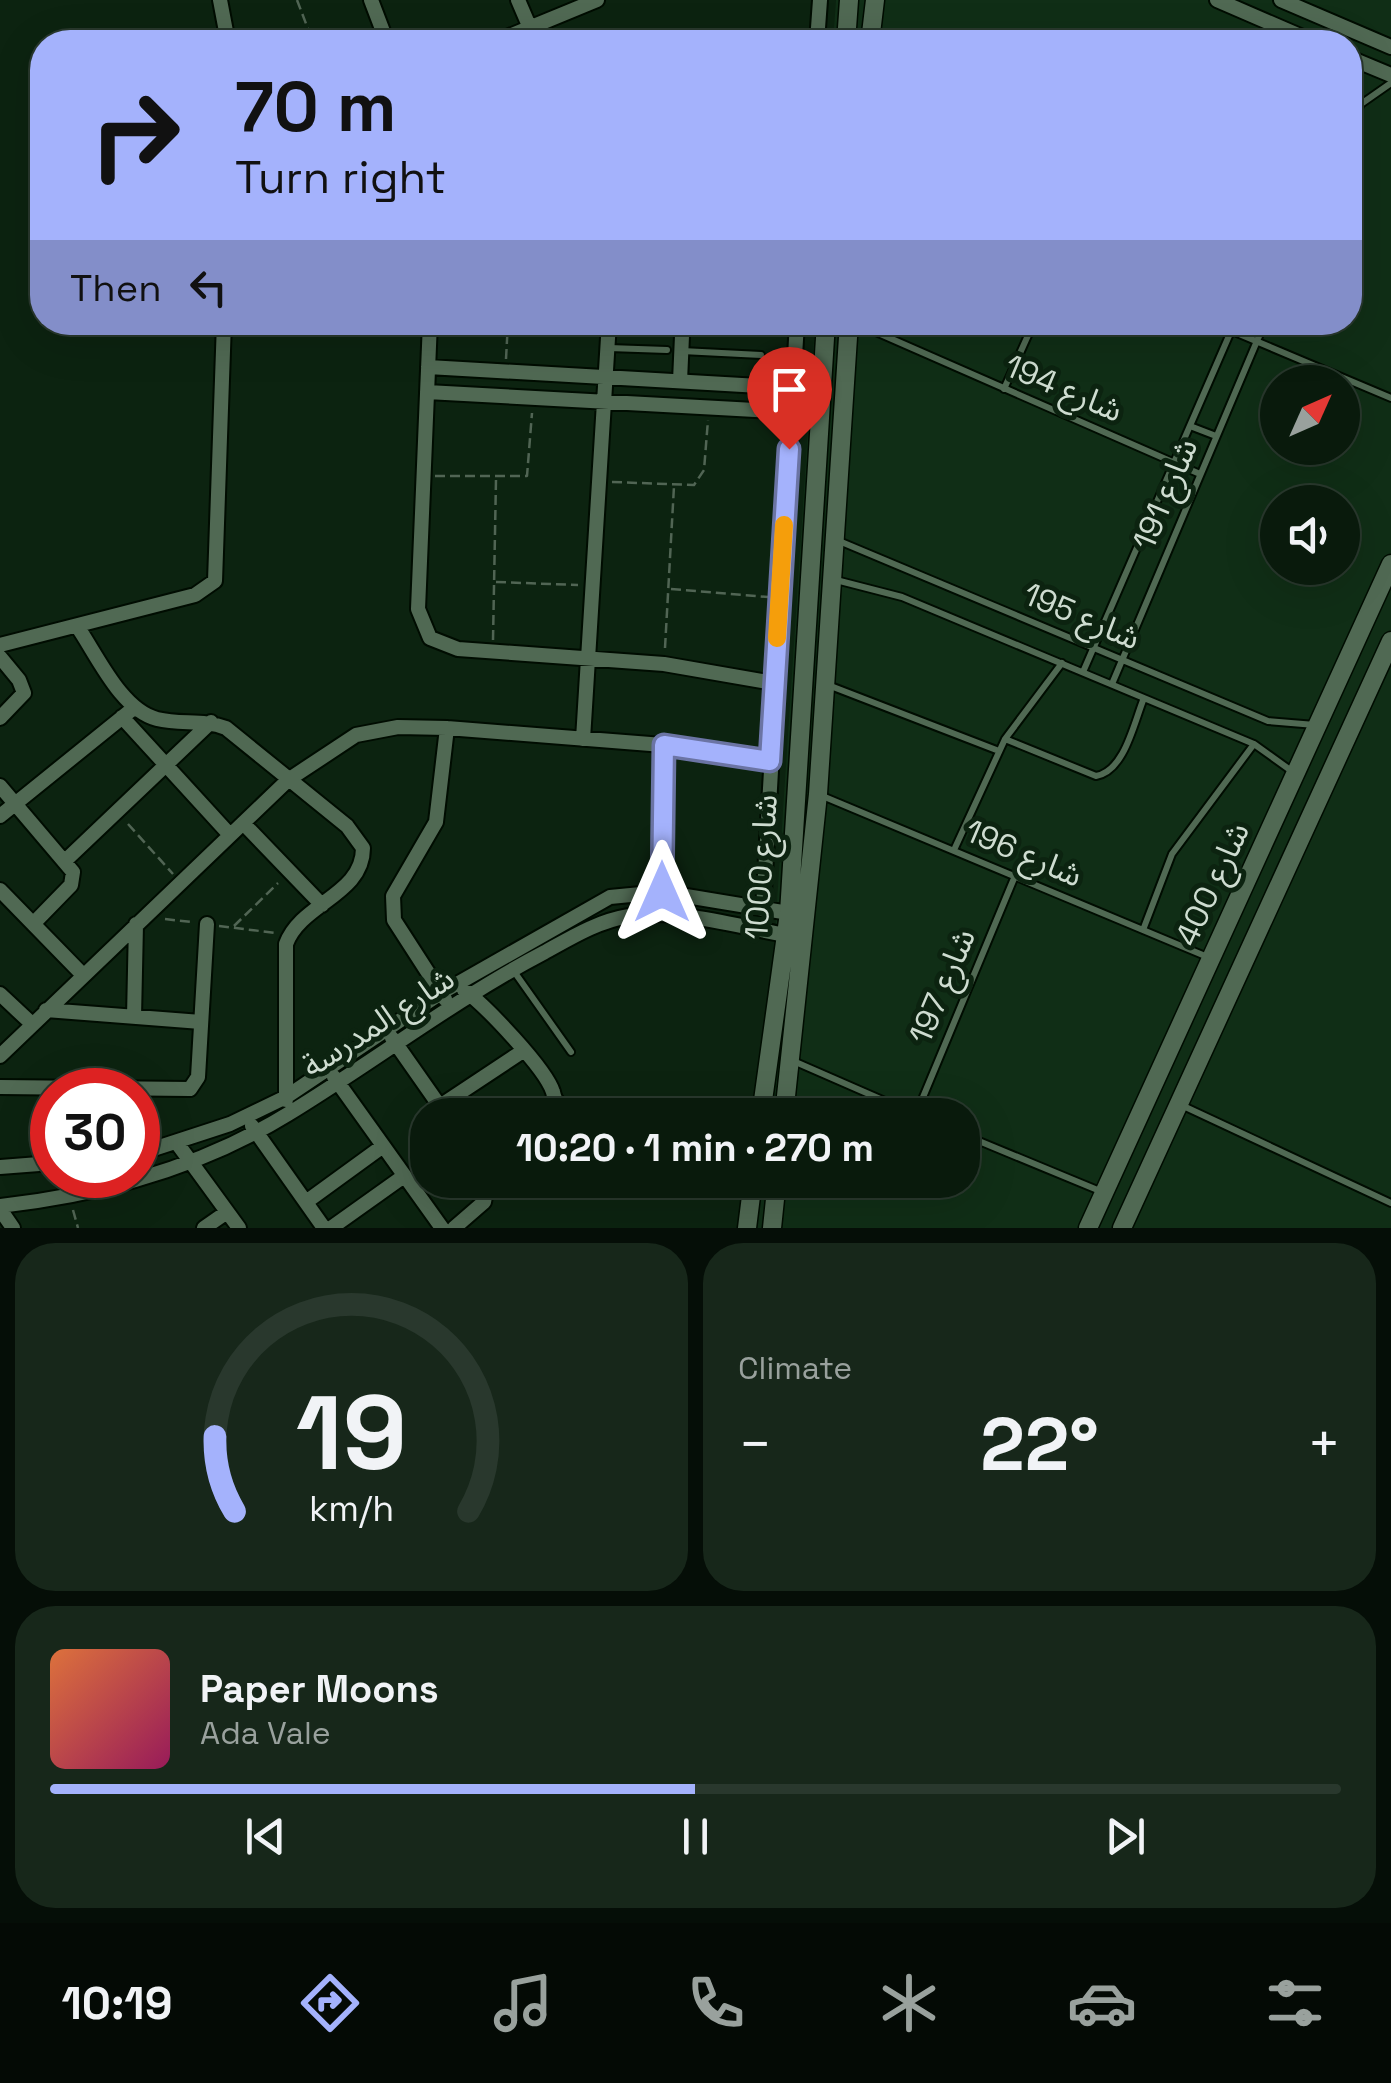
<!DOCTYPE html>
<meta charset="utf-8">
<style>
body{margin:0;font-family:"Space Grotesk","Noto Sans Arabic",sans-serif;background:#17271a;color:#f1f3f6;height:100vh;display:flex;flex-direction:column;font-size:38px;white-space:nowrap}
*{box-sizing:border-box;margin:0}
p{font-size:32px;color:#99a19d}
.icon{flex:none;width:55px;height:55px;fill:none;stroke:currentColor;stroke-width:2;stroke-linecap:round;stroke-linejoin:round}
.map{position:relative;height:1228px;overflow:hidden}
.sheet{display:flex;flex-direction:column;gap:15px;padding:15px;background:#050e07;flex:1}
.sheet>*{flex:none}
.guide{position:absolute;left:30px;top:30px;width:1332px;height:305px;border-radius:40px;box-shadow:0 10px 40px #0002,0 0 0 2px #29382d;background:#a4b2fc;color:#111;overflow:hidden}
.needle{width:65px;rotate:45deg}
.controls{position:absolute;left:1260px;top:365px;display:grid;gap:20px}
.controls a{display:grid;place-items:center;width:100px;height:100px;border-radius:50%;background:#091a0c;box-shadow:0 10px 40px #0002,0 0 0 2px #29382d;font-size:50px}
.speed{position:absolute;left:30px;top:1068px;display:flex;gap:20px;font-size:50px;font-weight:700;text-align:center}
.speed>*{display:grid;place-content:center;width:130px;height:130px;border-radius:50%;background:#091a0c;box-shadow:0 10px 40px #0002,0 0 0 2px #29382d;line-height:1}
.speed .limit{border:15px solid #d22;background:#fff;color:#111}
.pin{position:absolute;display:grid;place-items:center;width:85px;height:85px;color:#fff;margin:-102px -42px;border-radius:50% 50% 50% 0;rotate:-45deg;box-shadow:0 0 10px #0007}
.pin .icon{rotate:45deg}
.me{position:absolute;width:110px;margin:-55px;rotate:0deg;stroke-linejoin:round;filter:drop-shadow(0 0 8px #0008)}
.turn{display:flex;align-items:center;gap:35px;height:210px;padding:0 40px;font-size:45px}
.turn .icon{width:130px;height:130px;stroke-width:2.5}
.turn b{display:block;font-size:70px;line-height:85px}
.then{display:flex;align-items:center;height:95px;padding:0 40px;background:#0003;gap:20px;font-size:38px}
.big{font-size:75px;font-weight:700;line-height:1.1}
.sheet .tile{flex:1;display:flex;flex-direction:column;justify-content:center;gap:15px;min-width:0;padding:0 35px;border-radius:40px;background:#17271a}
.sheet .dial{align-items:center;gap:0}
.dial svg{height:260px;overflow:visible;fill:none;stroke:#29382d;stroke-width:7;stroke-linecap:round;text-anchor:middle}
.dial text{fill:#f1f3f6;stroke:none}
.song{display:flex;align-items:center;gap:30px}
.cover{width:120px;height:120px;border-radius:15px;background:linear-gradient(135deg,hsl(20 70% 55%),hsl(330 70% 35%))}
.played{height:10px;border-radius:5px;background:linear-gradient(90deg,#a4b2fc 50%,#29382d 50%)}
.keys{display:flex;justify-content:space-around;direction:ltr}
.heat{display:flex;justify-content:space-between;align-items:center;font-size:55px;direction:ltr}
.sheet .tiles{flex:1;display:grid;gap:15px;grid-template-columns:1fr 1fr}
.tile:last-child{grid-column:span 2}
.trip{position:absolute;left:410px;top:1098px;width:570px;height:100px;border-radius:40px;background:#091a0c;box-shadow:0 10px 40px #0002,0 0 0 2px #29382d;font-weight:700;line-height:100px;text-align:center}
.tab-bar{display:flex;height:160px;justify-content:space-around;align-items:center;background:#040a05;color:#99a19d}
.tab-bar .icon{width:70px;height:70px}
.tab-bar .active{color:#a4b2fc}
.tab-bar b{font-size:45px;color:#f1f3f6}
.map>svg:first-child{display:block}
</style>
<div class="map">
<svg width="1391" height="1228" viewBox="0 0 1391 1228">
<rect width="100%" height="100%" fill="#0c2310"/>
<path fill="#102e16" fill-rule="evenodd" d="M836 0H1391V1228H756L759 1180H962V1115H763L815 323 1350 322V42H833ZM1278 382H1342V448H1278ZM1278 502H1342V568H1278Z"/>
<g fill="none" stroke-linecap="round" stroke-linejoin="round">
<defs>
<path id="lane" d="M1350 125 1361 104 1391 83
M853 322 1200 474
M1232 331 1391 398
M609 348 667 350
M682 351 761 355
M1004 389 1034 322
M1190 426 1216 436
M839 541 1268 721 1315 725
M836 580 902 597 1254 744 1293 772
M1083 672 1235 322
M1112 684 1265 322
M828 685 999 751
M1005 739 1096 776C1125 771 1134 722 1144 698
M820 795 1210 958
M954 850 1005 739 1062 663
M1143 930 1172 854 1254 744
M513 970 571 1052
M791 1060 917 1115
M558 1096 572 1115
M1179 1104 1391 1203
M916 1114 1015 876
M962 1134 1100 1191
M619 1180 620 1181"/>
<path id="street" d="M220 0 228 42
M371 0 387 42
M518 0 530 28
M1217 0 1314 42
M1281 0 1391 47
M495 42 597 0
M817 42 820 0
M1350 58 1391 75
M430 322 418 609 430 638 458 649 664 664 774 683
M428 367 793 388
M680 381 682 336
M427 392 791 412
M77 626C97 655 121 710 157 719 181 725 203 719 226 728L347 826 363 848C363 895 301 903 286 944V1100
M0 645 195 595 215 581 224 322
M0 657 19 680 24 693 0 718
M122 717 230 835
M583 739 609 322
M0 786 73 872 71 885 33 924
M0 816 135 707
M243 823 322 905
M66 860 211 722
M0 890 82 974
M662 892 663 745
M763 909 797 322
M464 990C485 1005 546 1069 553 1092 556 1101 554 1107 550 1115
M0 994 32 1024
M445 999 394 920 393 896 436 822 447 728
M46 1010 201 1022
M134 1017 136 924
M392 1038 446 1115
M0 1056 288 780 356 735 398 727 447 728 663 745 770 761
M334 1077 442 1228
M0 1087 190 1089 198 1077 207 924
M440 1106 523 1051
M252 1126 324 1228
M177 1143 239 1228
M138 1154 230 1124 286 1097 441 993 610 897 662 892 789 913
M0 1167 52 1163
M306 1202 383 1146
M0 1206C101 1195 200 1168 288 1114 375 1061 455 999 545 952 572 937 598 921 629 916 678 908 738 927 787 935
M0 1209 13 1228
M204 1228 227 1212
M331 1228 404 1176
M454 1228 484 1202 488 1180"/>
<path id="secondary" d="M846 42 849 0
M870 42 875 0
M761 1115 789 913 826 322
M784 1115 818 794 849 322
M747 1228 753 1180
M772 1228 777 1180
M1088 1228 1391 564
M1122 1228 1391 641"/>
</defs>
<use href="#lane" stroke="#000c01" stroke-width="10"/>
<use href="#street" stroke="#000c01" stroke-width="18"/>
<use href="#secondary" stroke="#000c01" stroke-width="21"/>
<path stroke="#516554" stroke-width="2.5" stroke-dasharray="10 5" stroke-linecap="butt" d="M297 0 313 42
M506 359 508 322
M435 476H527L532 413
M612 482 694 485 704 470 708 420
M496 582 578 585
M671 589 768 597
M493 640 496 479
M665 648 674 486
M128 824 173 874
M165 919 191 922
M219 926 276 933
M234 926 278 883
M73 1210 78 1228"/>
<use href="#lane" stroke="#506953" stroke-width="6"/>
<use href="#street" stroke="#506953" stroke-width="14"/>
<use href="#secondary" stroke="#506953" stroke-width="18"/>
</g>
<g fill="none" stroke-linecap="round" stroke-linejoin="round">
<defs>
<path id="route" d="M662 892 664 745 770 761 789 449"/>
</defs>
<use href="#route" stroke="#6b74a4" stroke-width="25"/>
<use href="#route" stroke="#a4b2fc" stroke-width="18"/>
<path stroke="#f59e0b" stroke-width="18" d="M777 638 784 525"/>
</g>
<g text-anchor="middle" stroke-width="10" stroke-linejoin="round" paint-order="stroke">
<g font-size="32" fill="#cedcd0" stroke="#0c2310">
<text transform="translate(1064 388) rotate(23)" y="11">شارع 194</text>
<text transform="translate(1165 494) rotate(-67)" y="11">شارع 191</text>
<text transform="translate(1082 616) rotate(23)" y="11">شارع 195</text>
<text transform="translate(1024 853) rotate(23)" y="11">شارع 196</text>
<text transform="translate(761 867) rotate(-86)" y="11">شارع 1000</text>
<text transform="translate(1212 884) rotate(-65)" y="11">شارع 400</text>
<text transform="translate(942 986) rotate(-67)" y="11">شارع 197</text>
<text transform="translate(378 1022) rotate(-33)" y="11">شارع المدرسة</text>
</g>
</g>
</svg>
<div class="controls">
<a><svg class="needle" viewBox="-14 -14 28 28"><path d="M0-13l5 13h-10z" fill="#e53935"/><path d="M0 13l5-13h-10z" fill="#99a19d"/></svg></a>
<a><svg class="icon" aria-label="sound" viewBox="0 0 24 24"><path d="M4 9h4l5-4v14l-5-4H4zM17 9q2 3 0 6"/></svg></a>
</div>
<div class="speed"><div class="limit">30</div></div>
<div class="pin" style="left:789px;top:449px;background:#d93025"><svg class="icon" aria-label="arrive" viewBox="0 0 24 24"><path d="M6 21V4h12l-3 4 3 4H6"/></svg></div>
<svg class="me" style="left:662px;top:892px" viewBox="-20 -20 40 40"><path d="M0-17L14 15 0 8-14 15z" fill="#a4b2fc" stroke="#fff" stroke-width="4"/></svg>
<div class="trip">10:20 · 1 min · 270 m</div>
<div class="guide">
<div class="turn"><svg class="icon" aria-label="right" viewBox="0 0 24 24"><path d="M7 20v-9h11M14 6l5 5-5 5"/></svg><div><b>70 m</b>Turn right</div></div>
<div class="then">Then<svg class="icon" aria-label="left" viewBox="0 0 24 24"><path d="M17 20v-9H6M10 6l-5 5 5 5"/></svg></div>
</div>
</div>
<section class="sheet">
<div class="tiles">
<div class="tile dial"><svg viewBox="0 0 100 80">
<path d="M14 69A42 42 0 1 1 86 69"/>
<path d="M14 69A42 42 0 0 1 8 46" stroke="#a4b2fc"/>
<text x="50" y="56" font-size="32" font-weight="700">19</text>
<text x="50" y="72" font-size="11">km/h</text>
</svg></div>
<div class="tile"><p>Climate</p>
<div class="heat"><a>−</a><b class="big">22°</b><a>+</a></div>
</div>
<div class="tile">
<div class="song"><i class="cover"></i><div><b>Paper Moons</b><p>Ada Vale</p></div></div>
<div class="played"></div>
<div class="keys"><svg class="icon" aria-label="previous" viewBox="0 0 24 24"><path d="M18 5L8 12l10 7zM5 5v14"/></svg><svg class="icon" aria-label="pause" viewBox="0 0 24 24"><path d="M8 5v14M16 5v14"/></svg><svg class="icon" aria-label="next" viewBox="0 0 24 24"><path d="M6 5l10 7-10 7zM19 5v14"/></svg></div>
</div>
</div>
</section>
<nav class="tab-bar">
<b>10:19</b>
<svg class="icon active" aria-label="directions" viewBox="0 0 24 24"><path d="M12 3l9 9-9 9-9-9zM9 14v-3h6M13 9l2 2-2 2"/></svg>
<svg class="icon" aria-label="music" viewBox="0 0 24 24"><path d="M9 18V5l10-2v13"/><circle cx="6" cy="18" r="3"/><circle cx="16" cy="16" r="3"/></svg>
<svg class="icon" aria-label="phone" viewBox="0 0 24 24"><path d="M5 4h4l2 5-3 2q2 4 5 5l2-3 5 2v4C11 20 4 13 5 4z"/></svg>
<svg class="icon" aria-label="climate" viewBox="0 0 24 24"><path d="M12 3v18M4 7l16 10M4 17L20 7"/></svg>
<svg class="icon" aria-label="car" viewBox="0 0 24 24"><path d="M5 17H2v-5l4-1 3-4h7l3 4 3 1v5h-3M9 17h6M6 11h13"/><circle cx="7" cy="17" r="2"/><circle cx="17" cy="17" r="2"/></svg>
<svg class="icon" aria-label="filters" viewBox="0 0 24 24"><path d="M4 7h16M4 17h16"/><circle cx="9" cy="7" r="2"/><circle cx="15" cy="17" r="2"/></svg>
</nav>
